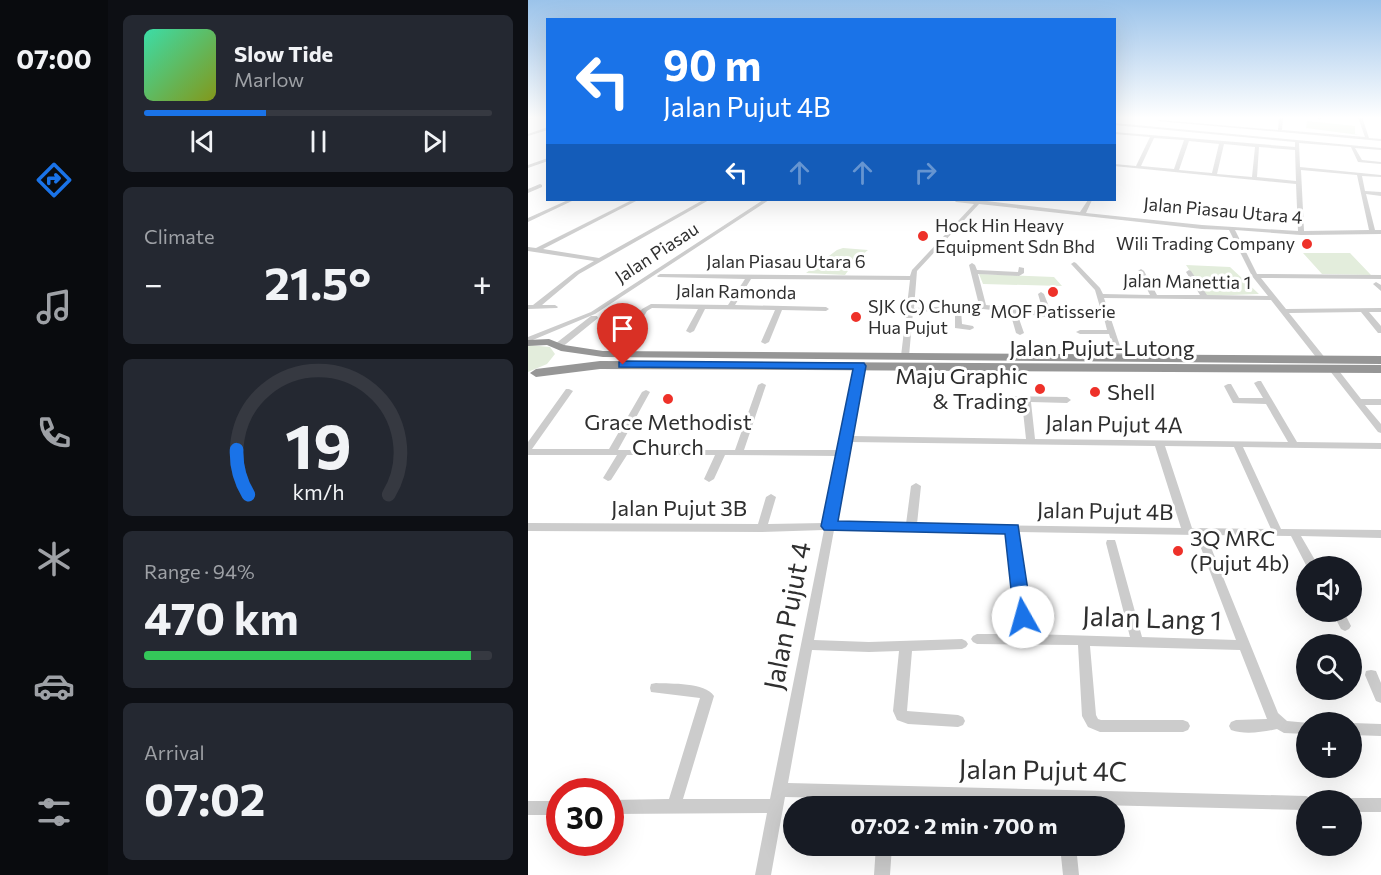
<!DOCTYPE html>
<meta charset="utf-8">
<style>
body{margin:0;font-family:Commissioner,sans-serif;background:#242831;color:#f1f3f6;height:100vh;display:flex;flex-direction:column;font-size:22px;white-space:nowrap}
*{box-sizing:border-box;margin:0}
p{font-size:20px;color:#9ea1a6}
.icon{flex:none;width:33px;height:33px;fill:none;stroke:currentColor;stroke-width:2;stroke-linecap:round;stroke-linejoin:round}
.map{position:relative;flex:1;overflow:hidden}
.panel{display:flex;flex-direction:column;gap:15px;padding:15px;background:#0d0f14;width:420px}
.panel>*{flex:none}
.hud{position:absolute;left:18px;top:18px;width:570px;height:183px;border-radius:0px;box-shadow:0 6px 24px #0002;background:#1a73e8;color:#fff;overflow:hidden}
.buttons{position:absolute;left:768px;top:556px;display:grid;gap:12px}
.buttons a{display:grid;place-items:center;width:66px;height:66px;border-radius:50%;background:#171b24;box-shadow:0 6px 24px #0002;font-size:30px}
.speed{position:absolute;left:18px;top:778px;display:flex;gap:12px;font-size:30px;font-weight:700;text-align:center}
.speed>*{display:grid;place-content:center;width:78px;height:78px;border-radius:50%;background:#171b24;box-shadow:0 6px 24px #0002;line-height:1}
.speed .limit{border:9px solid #d22;background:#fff;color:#111}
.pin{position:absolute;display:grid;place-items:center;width:51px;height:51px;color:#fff;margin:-62px -26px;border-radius:50% 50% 50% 0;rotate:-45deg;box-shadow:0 0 6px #0007}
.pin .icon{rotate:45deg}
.me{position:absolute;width:66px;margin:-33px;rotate:353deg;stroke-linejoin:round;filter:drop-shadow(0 0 4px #0008)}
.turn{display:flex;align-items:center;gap:21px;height:126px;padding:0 18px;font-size:27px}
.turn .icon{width:78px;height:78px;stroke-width:2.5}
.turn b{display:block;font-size:42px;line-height:51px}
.lanes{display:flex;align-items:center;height:57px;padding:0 18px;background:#0003;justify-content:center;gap:30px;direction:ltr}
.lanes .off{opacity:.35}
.big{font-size:45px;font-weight:700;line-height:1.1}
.panel .tile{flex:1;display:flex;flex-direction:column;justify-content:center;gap:9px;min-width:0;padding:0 21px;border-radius:9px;background:#242831}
.panel .dial{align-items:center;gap:0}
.dial svg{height:156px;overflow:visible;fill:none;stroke:#363941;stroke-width:7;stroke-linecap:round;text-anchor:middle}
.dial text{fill:#f1f3f6;stroke:none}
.song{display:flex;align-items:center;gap:18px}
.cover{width:72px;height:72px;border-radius:9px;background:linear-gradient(135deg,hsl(160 70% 55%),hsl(70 70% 35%))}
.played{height:6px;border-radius:3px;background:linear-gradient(90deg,#1a73e8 35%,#363941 35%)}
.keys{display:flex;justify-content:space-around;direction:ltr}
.heat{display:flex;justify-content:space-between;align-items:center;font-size:33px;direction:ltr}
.charge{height:9px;border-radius:4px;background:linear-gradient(90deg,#34c759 94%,#363941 0)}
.trip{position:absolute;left:255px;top:796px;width:342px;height:60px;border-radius:30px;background:#171b24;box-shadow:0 6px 24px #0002;font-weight:700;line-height:60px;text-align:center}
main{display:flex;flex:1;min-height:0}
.tabs{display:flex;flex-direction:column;width:108px;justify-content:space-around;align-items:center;background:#090b0e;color:#9ea1a6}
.tabs .icon{width:42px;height:42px}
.tabs .current{color:#1a73e8}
.tabs b{font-size:27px;color:#f1f3f6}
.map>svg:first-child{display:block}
</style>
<main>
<nav class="tabs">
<b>07:00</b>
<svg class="icon current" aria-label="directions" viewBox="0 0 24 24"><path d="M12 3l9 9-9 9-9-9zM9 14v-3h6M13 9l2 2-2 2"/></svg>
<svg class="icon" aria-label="music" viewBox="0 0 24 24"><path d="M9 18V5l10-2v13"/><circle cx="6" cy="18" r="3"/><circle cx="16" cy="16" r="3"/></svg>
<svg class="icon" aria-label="phone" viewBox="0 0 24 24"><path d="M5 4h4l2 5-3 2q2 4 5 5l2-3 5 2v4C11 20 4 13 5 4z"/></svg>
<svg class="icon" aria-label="climate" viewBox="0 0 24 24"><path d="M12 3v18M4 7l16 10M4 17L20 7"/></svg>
<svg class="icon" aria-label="car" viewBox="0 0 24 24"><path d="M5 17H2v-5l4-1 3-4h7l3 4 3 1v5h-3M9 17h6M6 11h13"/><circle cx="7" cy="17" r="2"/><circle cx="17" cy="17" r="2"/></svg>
<svg class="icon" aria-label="filters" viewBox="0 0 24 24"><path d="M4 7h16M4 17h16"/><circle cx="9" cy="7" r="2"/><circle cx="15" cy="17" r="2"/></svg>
</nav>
<section class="panel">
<div class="tile">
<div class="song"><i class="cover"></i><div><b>Slow Tide</b><p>Marlow</p></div></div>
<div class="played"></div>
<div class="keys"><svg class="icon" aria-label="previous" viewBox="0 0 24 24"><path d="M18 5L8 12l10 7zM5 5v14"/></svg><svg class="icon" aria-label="pause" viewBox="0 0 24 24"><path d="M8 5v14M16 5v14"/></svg><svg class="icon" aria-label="next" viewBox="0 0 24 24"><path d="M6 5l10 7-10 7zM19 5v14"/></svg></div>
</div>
<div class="tile"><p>Climate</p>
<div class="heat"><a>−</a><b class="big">21.5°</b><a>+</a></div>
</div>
<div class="tile dial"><svg viewBox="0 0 100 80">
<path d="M14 69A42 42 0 1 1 86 69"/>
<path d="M14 69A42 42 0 0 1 8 46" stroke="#1a73e8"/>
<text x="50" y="56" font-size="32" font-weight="700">19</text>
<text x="50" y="72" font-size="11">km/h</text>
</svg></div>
<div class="tile"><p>Range · 94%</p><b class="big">470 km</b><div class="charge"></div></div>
<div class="tile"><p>Arrival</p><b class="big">07:02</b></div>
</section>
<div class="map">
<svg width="853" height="875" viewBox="0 0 853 875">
<rect width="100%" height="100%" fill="#fff"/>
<path fill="#e3eddc" d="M779 121 827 126V134L831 135 778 128Z
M315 248 340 250 328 260 317 275 278 273 309 250Z
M775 253H822L843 275 794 274Z
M658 265 702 267 731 294 679 296Z
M451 274 526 277 534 286 455 284Z
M0 345 22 347 27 354 19 364 0 372Z"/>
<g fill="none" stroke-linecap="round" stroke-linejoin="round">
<path fill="#ccc" fill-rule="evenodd" d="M2 117H9L0 120V118Z
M751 117H755L754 130 837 137 830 117H834L841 138 853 139V141L629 121 631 120 750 130Z
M790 117H794V119L791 120Z
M586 123 853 148V150L827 148 834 160 853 162V164L830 162 823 147 771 143 772 167 853 175V177L834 176 837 191 853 192V196L838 194 847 230H853V234L773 235 707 230 729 274 853 275V279L733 278 758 309 853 308V312H841L853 326V333H850L833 312 761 313 798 359 794 361H791L743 300 576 298 596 358 595 360H592L588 358 581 334H552L548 332 552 330H579L576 318 520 317 489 313 496 333 492 335 488 333 482 312 455 309 433 310 434 324 445 326 446 328 442 330 427 328V310L385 312 381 356 377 358 373 356 382 280 223 279 207 305 298 307 301 309 298 311 254 310 241 342 237 344 233 342 247 310 177 309 166 331 162 333 158 331 170 309 124 308 119 311 107 331H101L100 329 114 309 123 304 200 305 217 279 130 277 129 276 132 274 382 276 384 270 446 204 428 202 426 200H450L552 212 560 200H564L558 213 674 225 770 231 768 184 586 166V164L608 166 622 137 586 134V132L767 147V142L586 125ZM626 138 656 140 646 169 613 166ZM661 141 691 144 684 173 651 170ZM696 144 727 147 724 177 689 174ZM731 147 767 150 768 181 729 177ZM773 170 829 175 841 230 776 231ZM451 204 674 229 701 230 724 276 740 296 679 295 663 271 661 270 658 272 672 295H629L616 271 613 269 610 271 622 295 575 294 572 288 548 263 546 262 543 264 544 265 567 290 574 314 523 312 516 294 513 292 510 294 515 311 458 305 450 274 491 276 496 273V268L491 267 490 272 449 270 447 265 444 263 441 265 451 305 386 308 389 271Z
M20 127V130L0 136V134Z
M20 158V161L0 168V165Z
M12 184 14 185V187L0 193V189Z
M40 200H46L0 222V218Z
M104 200H110L15 249 71 258 175 200H181L51 274 14 305H27L30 307 29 308 0 309V305H5L47 272 66 261 0 251V247L8 248Z
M235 200H241L67 314 0 342V337L63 312Z
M848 282 853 285V291L845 284Z
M63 316H69L70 318 33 348H27V344Z
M329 364H335L336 366 323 436 498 439 494 402H466L462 399 466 396 539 397 543 400 539 403 503 402 507 439 760 442 738 404 705 403 696 386 700 384H703L711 398H735L726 383 730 381H733L769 442 853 443V449L715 447 753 529 853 530V538L773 536 791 567H779L763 536 678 535 750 713 759 721 781 723H778V734L756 733 749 729C735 732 717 735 703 730L701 726 703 722 708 720 739 719 712 650 562 646 568 715 570 719 573 720H655L660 722 662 726 660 730 655 732H572L560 727 554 716 550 645 449 644 445 642 443 639 445 636 449 634H491L480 532 306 530 286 640 341 642 434 639 438 641 440 644 438 647 434 649 384 651 379 711 430 715 435 717 437 721 435 725 430 727 380 724 369 720 365 711 371 651 341 652 284 650 260 783 778 796 783 798 785 801H778V810L366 800 365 807H351V799L257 797 243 875H227L239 813 82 814V800L141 799 172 698 123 692 122 688 123 684 128 683C143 684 177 682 186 696L155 799H242L296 530 234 532 0 531V523L230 524 238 497 243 494 248 497 240 524 297 523 310 456 197 455 186 479 181 482 176 479 187 455H99L83 480 80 481 75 478 89 455H0V442L38 389H41L45 391 4 449H81L114 392 118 390 122 392 90 450H207L230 385 234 383 238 385 216 450H311ZM322 442 627 446 653 528 389 524 393 486 388 483 383 486 378 524 307 523ZM637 446 706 447 743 529 664 528ZM491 532 668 535 708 640 614 637 588 543 587 540H579L578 543 602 637 503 634Z
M802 367H808L833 399H853V405H837L853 424V433L850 432 802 371 801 369Z
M804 612H816L823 626 821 629 817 631 813 629Z
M843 670 848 671 853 683V703L848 701 837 675 838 671Z
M824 723 853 724V736L824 735Z
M824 798H853V812H824V801H818Z
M0 801H32V815H0Z
M348 846H364L362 875H346Z
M532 846H548L551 875H535Z"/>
<path fill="#969696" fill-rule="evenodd" d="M21 339 36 345 75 351 853 356V364L75 357 33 351 19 345 0 346V340Z
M72 361 853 365V373L72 369 8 377 2 373 8 369Z"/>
</g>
<linearGradient id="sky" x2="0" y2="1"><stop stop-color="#9bc3ea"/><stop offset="0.49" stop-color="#fff"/><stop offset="1" stop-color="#fff" stop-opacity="0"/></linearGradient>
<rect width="853" height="240" fill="url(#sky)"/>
<path fill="#1a73e8" stroke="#114b97" stroke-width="1.5" d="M95 361 336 363 338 366 310 521 490 525 504 617 502 622 495 624 489 622 486 617 477 534 296 530 293 526 325 369 91 367V362Z"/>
<g fill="#ee3129" stroke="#fff" stroke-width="2">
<circle cx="395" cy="236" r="6"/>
<circle cx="779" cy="244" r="6"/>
<circle cx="525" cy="292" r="6"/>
<circle cx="328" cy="317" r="6"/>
<circle cx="512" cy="389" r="6"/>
<circle cx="567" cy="392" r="6"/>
<circle cx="140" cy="399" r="6"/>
<circle cx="650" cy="551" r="6"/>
</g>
<g text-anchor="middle" stroke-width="6" stroke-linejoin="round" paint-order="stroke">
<g font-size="18" fill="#2f2f2f" stroke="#fff">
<text transform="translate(695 211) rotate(5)" y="6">Jalan Piasau Utara 4</text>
<text transform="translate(129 253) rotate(-33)" y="6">Jalan Piasau</text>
<text x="258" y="268">Jalan Piasau Utara 6</text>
<text transform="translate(659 282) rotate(1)" y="6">Jalan Manettia 1</text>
<text transform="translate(208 292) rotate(1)" y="6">Jalan Ramonda</text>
</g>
<g font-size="18" fill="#2f2f2f" stroke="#fff" text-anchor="start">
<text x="407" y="232">Hock Hin Heavy<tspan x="407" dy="21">Equipment Sdn Bhd</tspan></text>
<text x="767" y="250" text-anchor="end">Wili Trading Company</text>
<text x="340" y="313">SJK (C) Chung<tspan x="340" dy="21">Hua Pujut</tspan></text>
<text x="525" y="318" text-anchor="middle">MOF Patisserie</text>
</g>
<g font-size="22" fill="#2f2f2f" stroke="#fff">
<text x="574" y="356">Jalan Pujut-Lutong</text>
<text transform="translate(586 424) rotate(1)" y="8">Jalan Pujut 4A</text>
<text x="151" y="516">Jalan Pujut 3B</text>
<text transform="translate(577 511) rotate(1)" y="8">Jalan Pujut 4B</text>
</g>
<g font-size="22" fill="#2f2f2f" stroke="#fff" text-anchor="start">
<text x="500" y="384" text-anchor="end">Maju Graphic<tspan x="500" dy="25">&amp; Trading</tspan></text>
<text x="579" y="400">Shell</text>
<text x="140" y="430" text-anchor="middle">Grace Methodist<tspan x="140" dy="25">Church</tspan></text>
<text x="662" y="546">3Q MRC<tspan x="662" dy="25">(Pujut 4b)</tspan></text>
</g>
<g font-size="27" fill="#2f2f2f" stroke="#fff">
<text transform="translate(260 616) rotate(-79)" y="9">Jalan Pujut 4</text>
<text transform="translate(624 619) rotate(2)" y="9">Jalan Lang 1</text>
<text transform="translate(515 771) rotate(1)" y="9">Jalan Pujut 4C</text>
</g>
</g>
</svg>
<div class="buttons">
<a><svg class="icon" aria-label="sound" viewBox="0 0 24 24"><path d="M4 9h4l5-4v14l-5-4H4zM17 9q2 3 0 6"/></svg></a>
<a><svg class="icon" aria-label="search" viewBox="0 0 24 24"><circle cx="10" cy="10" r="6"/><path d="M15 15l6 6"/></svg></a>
<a>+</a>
<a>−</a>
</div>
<div class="speed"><div class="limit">30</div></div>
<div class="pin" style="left:95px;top:365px;background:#d93025"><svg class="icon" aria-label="arrive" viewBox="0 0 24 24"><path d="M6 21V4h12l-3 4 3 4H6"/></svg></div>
<svg class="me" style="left:495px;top:617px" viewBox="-20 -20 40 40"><circle r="19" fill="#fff"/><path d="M0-13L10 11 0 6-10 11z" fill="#1a73e8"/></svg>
<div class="trip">07:02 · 2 min · 700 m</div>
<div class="hud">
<div class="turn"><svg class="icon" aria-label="left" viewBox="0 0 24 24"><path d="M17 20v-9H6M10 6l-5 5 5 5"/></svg><div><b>90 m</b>Jalan Pujut 4B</div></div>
<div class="lanes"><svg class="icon" aria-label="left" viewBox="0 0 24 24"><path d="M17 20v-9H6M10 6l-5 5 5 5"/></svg><svg class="icon off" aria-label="ahead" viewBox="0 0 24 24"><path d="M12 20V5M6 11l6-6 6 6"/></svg><svg class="icon off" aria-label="ahead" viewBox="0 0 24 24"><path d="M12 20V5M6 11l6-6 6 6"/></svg><svg class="icon off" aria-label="right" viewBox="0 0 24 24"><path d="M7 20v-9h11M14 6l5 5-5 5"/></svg></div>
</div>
</div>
</main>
